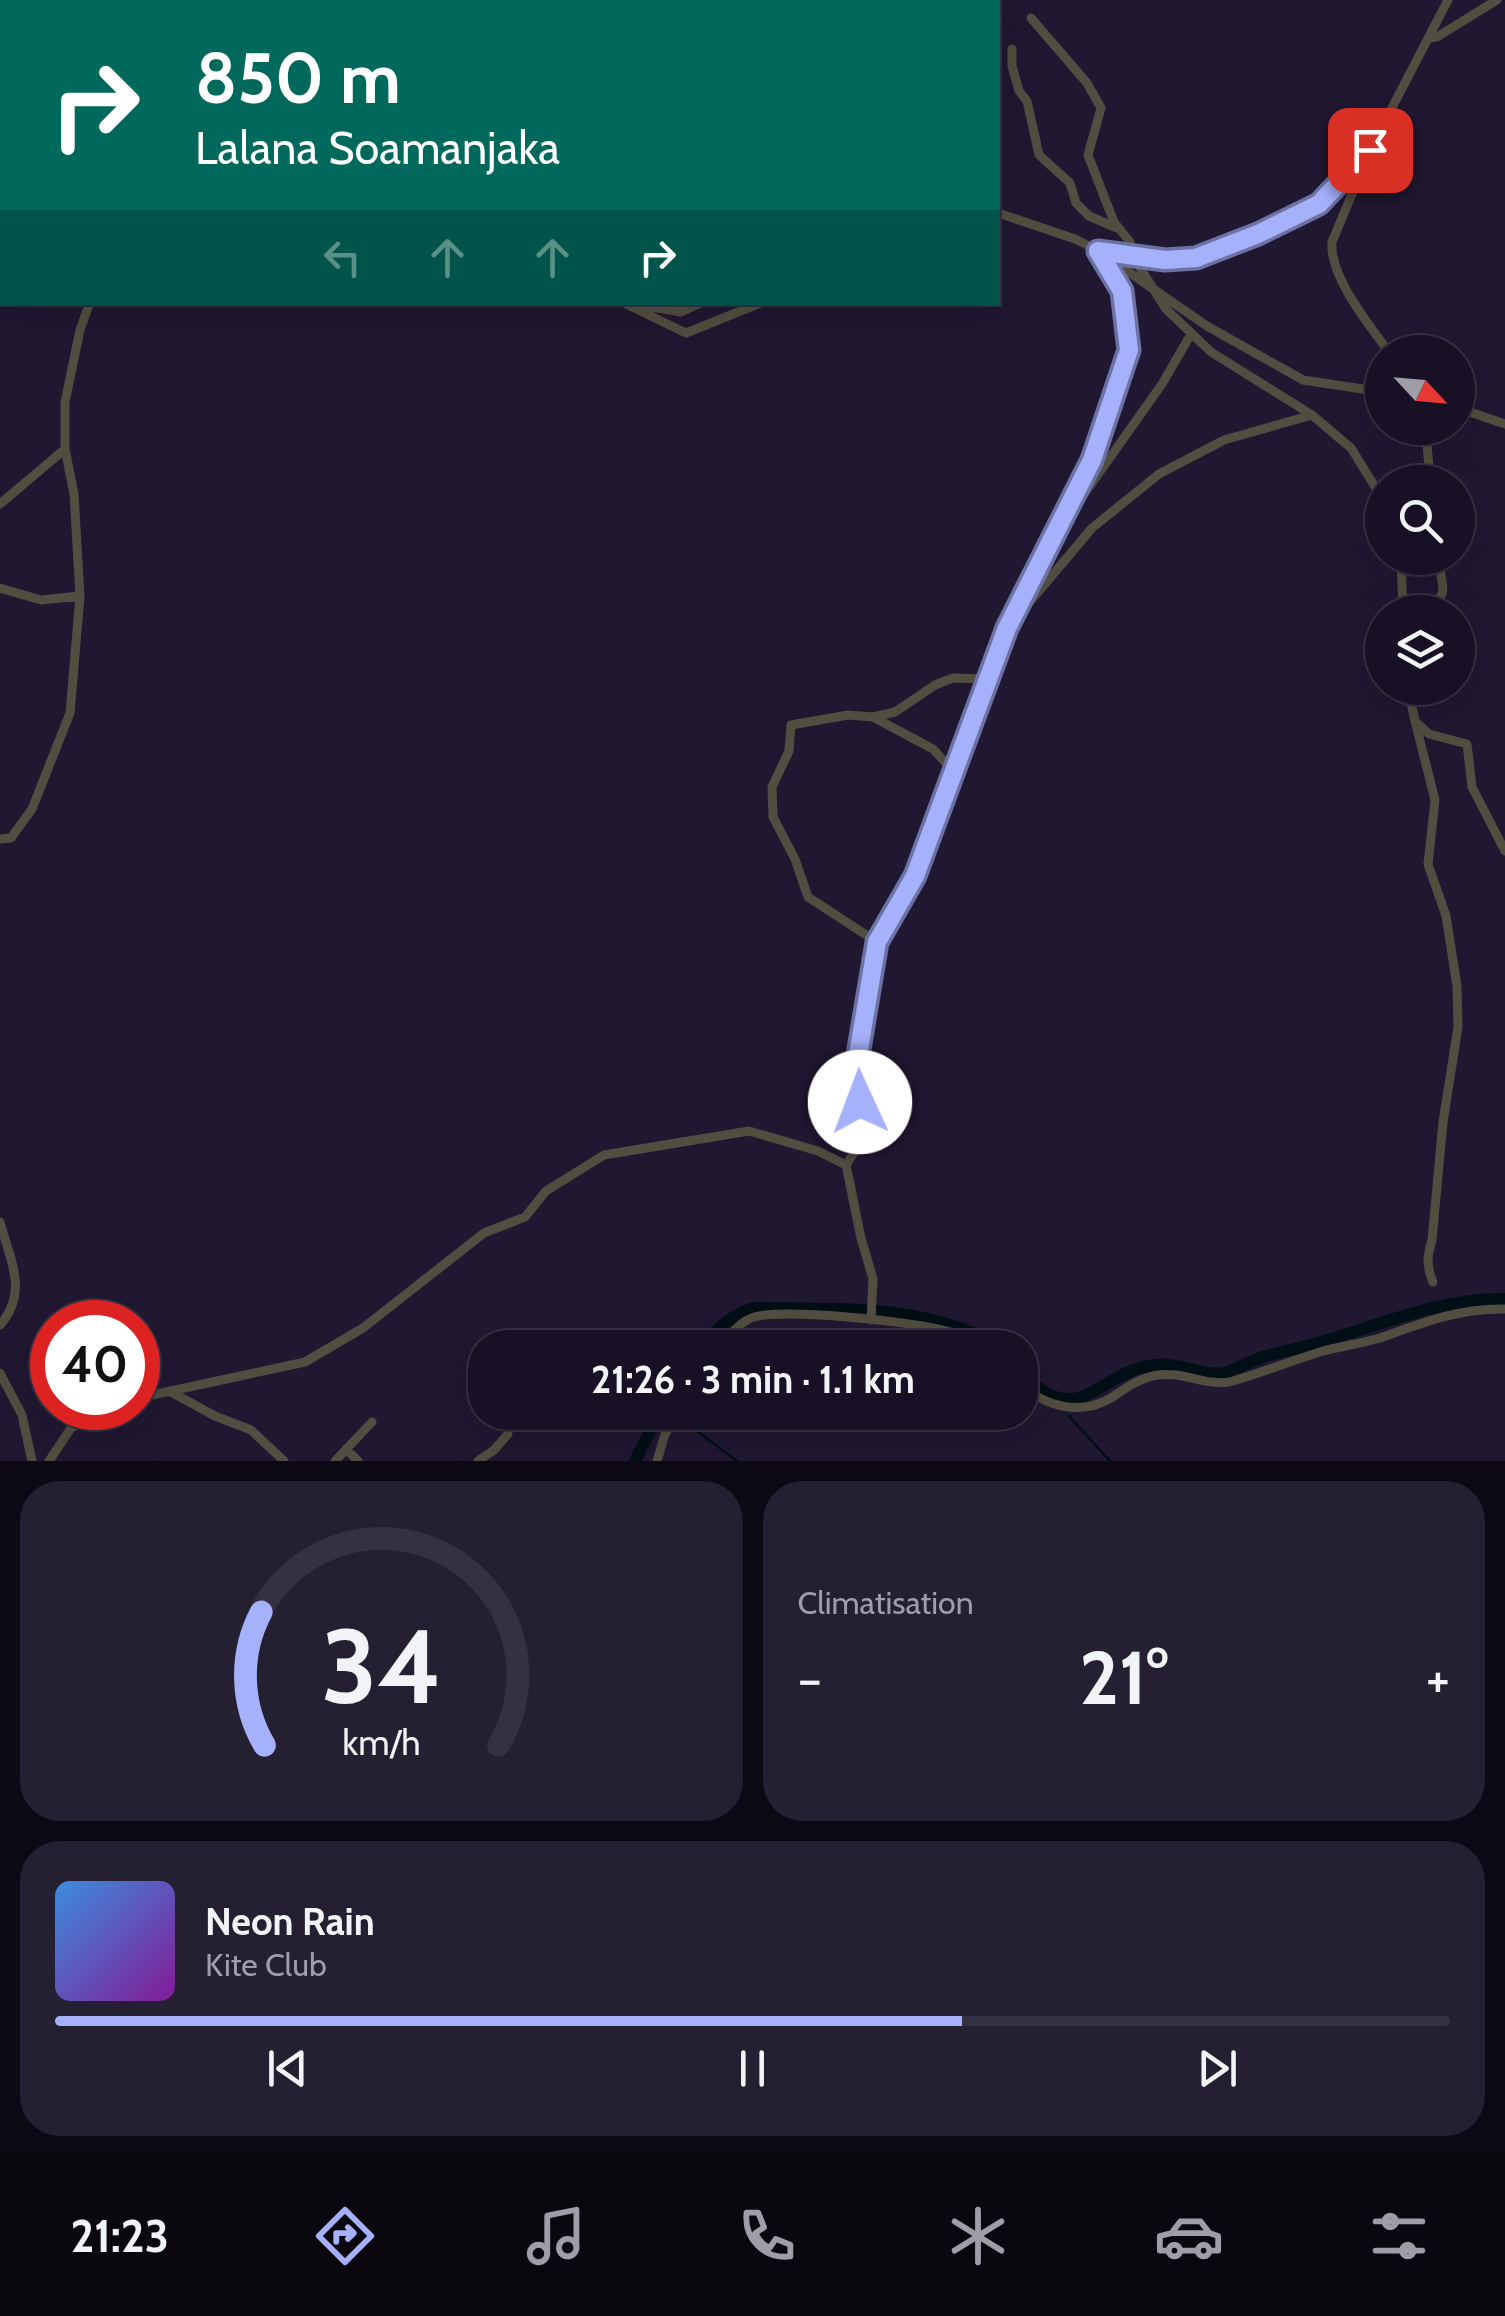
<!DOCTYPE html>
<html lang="fr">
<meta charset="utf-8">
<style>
body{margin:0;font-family:Cabin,sans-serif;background:#251f32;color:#f1f3f6;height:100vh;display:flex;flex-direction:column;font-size:38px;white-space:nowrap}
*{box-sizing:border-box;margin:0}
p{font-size:32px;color:#9f9da7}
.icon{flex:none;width:55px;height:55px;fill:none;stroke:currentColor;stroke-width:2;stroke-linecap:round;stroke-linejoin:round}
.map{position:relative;height:1461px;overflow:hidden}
.side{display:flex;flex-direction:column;gap:20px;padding:20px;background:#0d0914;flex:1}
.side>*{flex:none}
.hud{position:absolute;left:0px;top:0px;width:1000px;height:305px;box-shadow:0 10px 40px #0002,0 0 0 2px #363142;background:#00695c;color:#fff;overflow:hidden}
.needle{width:65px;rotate:116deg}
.tools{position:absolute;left:1365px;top:335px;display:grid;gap:20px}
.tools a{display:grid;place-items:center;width:110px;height:110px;border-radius:50%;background:#181125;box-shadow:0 10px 40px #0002,0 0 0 2px #363142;font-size:50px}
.speed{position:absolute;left:30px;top:1300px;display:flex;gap:20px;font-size:50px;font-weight:700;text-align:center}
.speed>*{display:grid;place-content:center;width:130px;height:130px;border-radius:50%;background:#181125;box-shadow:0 10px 40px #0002,0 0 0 2px #363142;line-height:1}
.speed .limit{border:15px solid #d22;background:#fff;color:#111}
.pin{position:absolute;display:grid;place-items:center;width:85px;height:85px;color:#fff;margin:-42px;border-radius:20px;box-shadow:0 5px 15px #0006}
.me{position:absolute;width:110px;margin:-55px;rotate:358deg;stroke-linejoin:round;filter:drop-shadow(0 0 8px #0008)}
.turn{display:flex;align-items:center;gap:35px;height:210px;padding:0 30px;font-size:45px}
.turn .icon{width:130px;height:130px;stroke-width:2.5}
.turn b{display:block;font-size:70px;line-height:85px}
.lanes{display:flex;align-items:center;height:95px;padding:0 30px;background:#0003;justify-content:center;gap:50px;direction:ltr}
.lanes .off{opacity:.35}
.big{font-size:75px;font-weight:800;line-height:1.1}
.side .tile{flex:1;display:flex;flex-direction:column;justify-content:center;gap:15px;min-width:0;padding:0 35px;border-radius:40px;background:#251f32}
.side .dial{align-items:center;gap:0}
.dial svg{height:260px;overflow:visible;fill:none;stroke:#363142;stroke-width:7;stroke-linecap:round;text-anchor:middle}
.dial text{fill:#f1f3f6;stroke:none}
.song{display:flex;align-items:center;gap:30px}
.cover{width:120px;height:120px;border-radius:15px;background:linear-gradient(135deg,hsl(210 70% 55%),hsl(290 70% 35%))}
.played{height:10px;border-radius:5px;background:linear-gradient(90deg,#a6b1fc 65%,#363142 65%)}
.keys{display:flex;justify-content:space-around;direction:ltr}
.heat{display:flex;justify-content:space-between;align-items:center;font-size:55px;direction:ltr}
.side .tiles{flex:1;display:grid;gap:20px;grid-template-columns:1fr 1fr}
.tile:last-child{grid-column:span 2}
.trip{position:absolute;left:468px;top:1330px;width:570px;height:100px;border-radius:40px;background:#181125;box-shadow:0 10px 40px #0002,0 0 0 2px #363142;font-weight:800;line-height:100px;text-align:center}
.tab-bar{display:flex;height:160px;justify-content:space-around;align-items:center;background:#0a070f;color:#9f9da7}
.tab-bar .icon{width:70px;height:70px}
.tab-bar .on{color:#a6b1fc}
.tab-bar b{font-size:45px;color:#f1f3f6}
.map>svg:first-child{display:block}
</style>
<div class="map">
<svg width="1505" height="1461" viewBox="0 0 1505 1461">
<rect width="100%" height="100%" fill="#201731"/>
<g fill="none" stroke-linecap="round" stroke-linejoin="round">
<path stroke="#000f15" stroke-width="2.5" d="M1069 1416 1110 1461
M685 1422 737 1461"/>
<path stroke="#000f15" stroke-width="12" d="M703 1348C717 1327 731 1316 754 1308 835 1310 930 1302 1000 1348
M1020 1370C1079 1436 1096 1371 1155 1365 1177 1362 1208 1377 1223 1373 1238 1370 1251 1360 1266 1356 1283 1351 1301 1348 1318 1343 1380 1325 1440 1298 1505 1299
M635 1461 660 1412"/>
<path stroke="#514d40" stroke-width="9" d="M252 0 253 2
M123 2V0
M1031 18 1087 83 1101 108 1088 155 1114 222 1130 242 1132 255 1166 309 1211 352 1312 415 1351 448 1382 498
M1428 38 1437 37 1497 0
M1012 49V66L1019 91 1027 101 1039 155 1070 183 1076 203 1089 216 1117 228
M1369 153 1332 242C1329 276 1369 325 1389 352
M998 213 1075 239 1099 251 1165 260 1196 257 1258 234 1319 204 1370 150 1448 0
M1101 253 1207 326 1303 380 1382 392
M622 302 686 333 763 302
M634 304 681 312 703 302
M1458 408 1505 424
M1430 482 1427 443 1435 428
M0 504 65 449
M1070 514 1162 384 1191 334
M1401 558 1403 612
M0 588 41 600 80 596
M1426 612C1454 588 1439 588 1439 558
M1017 617 1092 528 1159 474 1224 440 1312 415
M1408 688 1415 721 1429 734 1467 744 1472 787 1505 851
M873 717 933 749 953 771
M1415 721 1435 800 1428 864 1446 916 1457 986 1458 1027 1443 1122 1432 1240C1427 1257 1426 1265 1433 1282
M0 839 11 838 32 809 70 713 80 596 74 494 65 449V402L80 330 90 302
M877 942 808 897 795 859 773 817 772 787 789 751 791 725 848 715 873 717 895 712 935 685 953 678 986 679
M846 1165 861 1238 873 1279 871 1320
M0 1222C10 1260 29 1292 0 1325
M721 1348C729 1335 739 1322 754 1317 788 1308 911 1322 947 1331 959 1334 971 1342 982 1348
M0 1373 22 1415 32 1461
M1020 1384C1046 1407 1080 1416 1111 1398 1126 1388 1139 1378 1158 1375 1183 1371 1210 1388 1233 1381 1263 1372 1291 1361 1320 1352 1340 1346 1360 1344 1380 1338 1422 1323 1459 1308 1505 1309
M169 1391 215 1416 251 1430 284 1461
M138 1398 305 1362 363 1328 484 1233 525 1217 546 1191 604 1155 749 1131 818 1151 846 1165 864 1138 856 1067 877 942 915 876 1007 629 1092 459 1129 351 1122 291 1099 251
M346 1449 358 1461
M49 1461 71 1428 109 1408
M335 1461 372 1422
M478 1461 494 1450 508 1434
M657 1461 665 1434 679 1412"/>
</g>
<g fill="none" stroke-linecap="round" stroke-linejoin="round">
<defs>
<path id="route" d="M860 1102 856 1067 877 942 915 876 1007 628 1092 460 1129 350 1122 291 1098 251 1165 260 1196 258 1258 234 1319 204 1370 150"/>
</defs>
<use href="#route" stroke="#6c73a4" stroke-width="25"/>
<use href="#route" stroke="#a6b1fc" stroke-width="18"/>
</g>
</svg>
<div class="tools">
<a><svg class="needle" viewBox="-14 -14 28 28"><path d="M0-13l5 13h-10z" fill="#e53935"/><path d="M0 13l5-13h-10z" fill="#9f9da7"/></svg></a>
<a><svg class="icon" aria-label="search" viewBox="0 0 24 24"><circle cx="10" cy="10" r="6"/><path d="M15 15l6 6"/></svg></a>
<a><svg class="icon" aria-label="layers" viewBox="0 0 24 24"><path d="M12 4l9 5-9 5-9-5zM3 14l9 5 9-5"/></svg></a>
</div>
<div class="speed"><div class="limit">40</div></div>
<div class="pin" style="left:1370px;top:150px;background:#d93025"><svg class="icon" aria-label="arrive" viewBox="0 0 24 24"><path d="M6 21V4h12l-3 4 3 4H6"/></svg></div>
<svg class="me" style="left:860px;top:1102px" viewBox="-20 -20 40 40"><circle r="19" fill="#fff"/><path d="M0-13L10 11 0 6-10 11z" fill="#a6b1fc"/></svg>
<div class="trip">21:26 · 3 min · 1.1 km</div>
<div class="hud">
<div class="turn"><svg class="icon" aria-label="right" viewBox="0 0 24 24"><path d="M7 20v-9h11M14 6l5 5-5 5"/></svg><div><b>850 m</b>Lalana Soamanjaka</div></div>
<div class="lanes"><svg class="icon off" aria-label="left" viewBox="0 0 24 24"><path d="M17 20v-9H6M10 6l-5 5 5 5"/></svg><svg class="icon off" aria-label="ahead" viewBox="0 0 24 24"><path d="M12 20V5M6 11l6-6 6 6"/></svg><svg class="icon off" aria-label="ahead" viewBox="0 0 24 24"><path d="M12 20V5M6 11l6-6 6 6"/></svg><svg class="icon" aria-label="right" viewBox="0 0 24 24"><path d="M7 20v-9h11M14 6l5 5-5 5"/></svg></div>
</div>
</div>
<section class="side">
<div class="tiles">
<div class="tile dial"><svg viewBox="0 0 100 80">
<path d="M14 69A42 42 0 1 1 86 69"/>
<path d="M14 69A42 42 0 0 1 13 28" stroke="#a6b1fc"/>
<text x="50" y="56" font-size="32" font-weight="700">34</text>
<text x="50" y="72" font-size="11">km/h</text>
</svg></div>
<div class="tile"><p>Climatisation</p>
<div class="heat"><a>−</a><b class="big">21°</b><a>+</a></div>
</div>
<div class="tile">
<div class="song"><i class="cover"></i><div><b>Neon Rain</b><p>Kite Club</p></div></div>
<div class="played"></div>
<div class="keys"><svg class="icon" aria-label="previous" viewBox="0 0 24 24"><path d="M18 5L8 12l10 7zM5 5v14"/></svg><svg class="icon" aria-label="pause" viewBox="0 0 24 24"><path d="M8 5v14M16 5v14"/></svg><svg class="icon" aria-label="next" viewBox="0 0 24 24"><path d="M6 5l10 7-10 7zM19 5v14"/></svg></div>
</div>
</div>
</section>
<nav class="tab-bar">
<b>21:23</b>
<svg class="icon on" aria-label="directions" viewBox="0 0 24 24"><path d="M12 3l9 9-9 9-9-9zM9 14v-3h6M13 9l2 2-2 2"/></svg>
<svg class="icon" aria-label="music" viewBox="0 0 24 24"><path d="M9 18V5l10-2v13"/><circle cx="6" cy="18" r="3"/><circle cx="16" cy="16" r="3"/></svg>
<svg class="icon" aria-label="phone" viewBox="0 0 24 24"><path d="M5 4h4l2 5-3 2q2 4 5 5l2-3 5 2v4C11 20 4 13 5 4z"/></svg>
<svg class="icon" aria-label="climate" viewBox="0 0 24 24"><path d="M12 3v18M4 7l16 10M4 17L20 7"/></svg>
<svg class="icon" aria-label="car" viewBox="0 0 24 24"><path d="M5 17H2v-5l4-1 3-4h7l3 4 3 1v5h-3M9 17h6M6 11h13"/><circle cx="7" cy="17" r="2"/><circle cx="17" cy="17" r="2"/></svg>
<svg class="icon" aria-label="filters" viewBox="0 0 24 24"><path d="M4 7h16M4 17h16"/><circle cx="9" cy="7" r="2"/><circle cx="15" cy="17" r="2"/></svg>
</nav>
